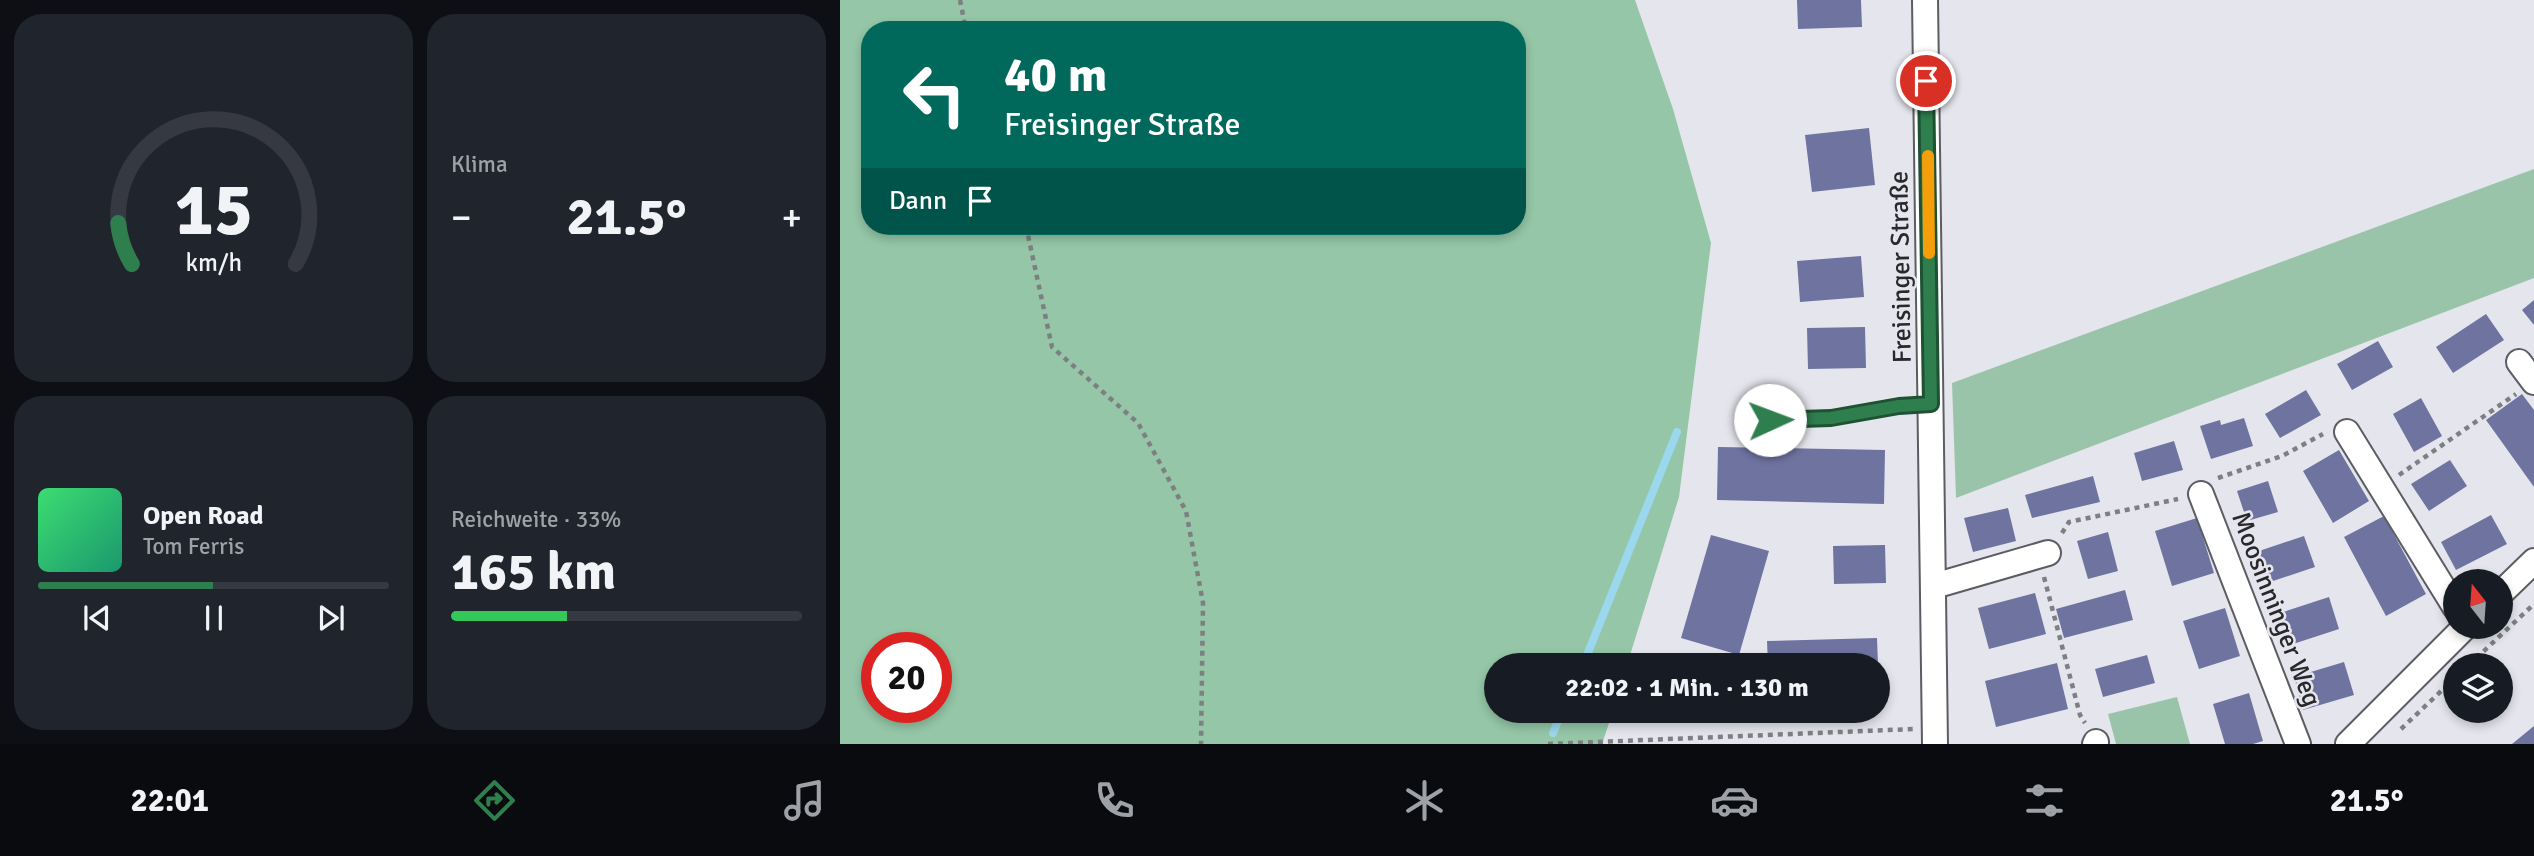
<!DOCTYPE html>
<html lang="de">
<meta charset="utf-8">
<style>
body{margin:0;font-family:Signika,sans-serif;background:#20242c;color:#f1f3f6;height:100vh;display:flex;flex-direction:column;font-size:26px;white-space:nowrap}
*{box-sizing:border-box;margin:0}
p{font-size:23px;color:#9ea1a6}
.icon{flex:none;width:38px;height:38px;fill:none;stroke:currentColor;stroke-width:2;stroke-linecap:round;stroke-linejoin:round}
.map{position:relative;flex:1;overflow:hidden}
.side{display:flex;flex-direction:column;gap:14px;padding:14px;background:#0d0f14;width:840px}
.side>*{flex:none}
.guide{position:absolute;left:21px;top:21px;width:665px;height:214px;border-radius:28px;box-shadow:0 4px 10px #0003;background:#00695c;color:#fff;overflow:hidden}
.needle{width:46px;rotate:343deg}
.buttons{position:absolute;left:1603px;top:569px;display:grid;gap:14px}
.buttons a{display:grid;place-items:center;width:70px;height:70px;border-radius:50%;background:#171b24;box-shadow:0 4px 10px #0003;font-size:35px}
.speed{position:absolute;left:21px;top:632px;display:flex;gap:14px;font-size:35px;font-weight:700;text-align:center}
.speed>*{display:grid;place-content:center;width:91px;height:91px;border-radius:50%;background:#171b24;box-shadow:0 4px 10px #0003;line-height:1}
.speed .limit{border:10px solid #d22;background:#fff;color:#111}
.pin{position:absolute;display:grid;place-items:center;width:60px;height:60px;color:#fff;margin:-30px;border:4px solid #fff;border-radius:50%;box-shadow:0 2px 7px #0007}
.me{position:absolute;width:77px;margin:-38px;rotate:88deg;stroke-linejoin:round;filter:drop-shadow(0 0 5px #0008)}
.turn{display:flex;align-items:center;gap:24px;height:147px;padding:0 28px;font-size:32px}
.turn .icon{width:91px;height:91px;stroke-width:2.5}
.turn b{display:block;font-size:49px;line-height:60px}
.then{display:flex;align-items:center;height:66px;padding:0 28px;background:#0003;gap:14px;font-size:26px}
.big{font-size:52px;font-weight:700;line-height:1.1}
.side .card{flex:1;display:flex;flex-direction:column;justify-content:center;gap:10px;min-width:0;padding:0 24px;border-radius:28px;background:#20242c}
.side .dial{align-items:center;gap:0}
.dial svg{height:182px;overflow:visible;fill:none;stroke:#363941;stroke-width:7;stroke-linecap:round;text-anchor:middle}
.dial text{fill:#f1f3f6;stroke:none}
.song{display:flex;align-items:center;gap:21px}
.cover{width:84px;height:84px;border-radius:10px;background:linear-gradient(135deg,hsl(140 70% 55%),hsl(160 70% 35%))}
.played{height:7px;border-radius:4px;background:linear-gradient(90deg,#2e7e4e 50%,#363941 50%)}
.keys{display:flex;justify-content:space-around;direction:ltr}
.heat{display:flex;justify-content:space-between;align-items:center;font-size:38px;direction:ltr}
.charge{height:10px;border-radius:5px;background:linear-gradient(90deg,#34c759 33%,#363941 0)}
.side .tiles{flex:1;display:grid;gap:14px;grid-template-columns:repeat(2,1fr)}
.trip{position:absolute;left:644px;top:653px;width:406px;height:70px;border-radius:35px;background:#171b24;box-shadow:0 4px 10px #0003;font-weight:700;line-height:70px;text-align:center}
.menu{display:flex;height:112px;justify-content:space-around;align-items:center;background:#090b0e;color:#9ea1a6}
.menu .icon{width:49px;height:49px}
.menu .on{color:#2e7e4e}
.menu b{font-size:32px;color:#f1f3f6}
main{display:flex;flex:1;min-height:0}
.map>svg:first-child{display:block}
</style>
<main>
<section class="side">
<div class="tiles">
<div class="card dial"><svg viewBox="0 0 100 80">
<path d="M14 69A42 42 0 1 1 86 69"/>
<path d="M14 69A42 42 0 0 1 8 51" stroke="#2e7e4e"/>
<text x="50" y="56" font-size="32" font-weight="700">15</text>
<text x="50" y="72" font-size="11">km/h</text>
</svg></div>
<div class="card"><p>Klima</p>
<div class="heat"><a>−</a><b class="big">21.5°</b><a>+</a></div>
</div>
<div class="card">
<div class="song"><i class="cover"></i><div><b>Open Road</b><p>Tom Ferris</p></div></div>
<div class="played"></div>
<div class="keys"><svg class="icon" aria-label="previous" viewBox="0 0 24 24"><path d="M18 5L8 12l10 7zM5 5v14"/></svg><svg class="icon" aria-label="pause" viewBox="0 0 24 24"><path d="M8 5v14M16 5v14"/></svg><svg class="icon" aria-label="next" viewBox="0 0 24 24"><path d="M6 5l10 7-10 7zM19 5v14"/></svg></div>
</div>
<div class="card"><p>Reichweite · 33%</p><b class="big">165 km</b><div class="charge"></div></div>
</div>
</section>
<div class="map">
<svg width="1694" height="744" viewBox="0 0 1694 744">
<rect width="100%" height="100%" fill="#e5e6ed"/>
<path fill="#9ac4aa" d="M1694 169V278L1116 498 1112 383Z
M1337 697 1350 744H1276L1268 714Z"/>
<path fill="#94c6a7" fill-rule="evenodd" d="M0 0H795L833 109 871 243 839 497 787 665H656V710L773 711 762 744H0ZM30 30H677V226H30ZM37 648H96V707H37Z"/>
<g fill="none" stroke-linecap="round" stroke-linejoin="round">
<path stroke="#9bd7ed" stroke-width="8" d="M743 665 837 432
M713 733 723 710"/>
</g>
<path fill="#6f73a0" d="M957 0H1021L1022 27 958 29Z
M1029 128 1035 185 972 192 965 135Z
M1021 256 1024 297 960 302 957 261Z
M1694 300V325L1682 310Z
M1646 314 1664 340 1613 373 1596 347Z
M1025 327 1026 368 968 369 967 328Z
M1538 341 1553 367 1512 390 1497 364Z
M1466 390 1481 415 1440 438 1425 414Z
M1682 394 1694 410V487L1646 420Z
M1581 398 1602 436 1574 452 1553 414Z
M1404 418 1413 446 1371 459 1360 426 1380 420 1381 425Z
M1334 441 1343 470 1302 481 1294 453Z
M878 447 1045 450 1044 504 877 500Z
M1499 450 1529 501 1493 523 1463 471Z
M1610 460 1627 486 1589 511 1571 484Z
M1253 476 1260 502 1192 518 1185 495Z
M1428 481 1438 512 1407 521 1397 491Z
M1168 508 1176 541 1133 552 1124 518Z
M1651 515 1667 544 1616 570 1601 542Z
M1544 516 1586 594 1546 616 1504 537Z
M1357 518 1374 573 1332 586 1315 531Z
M1268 532 1278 571 1248 579 1237 541Z
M871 535 929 551 899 655 841 638Z
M1464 536 1475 567 1427 583 1416 552Z
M1045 545 1046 583 994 584 993 546Z
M1285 590 1293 620 1224 638 1216 609Z
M1195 593 1206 634 1149 649 1138 608Z
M1489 597 1499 629 1450 645 1440 613Z
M1385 608 1400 656 1359 669 1343 621Z
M1037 638 1038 665H928L927 641Z
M1307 655 1315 683 1263 697 1255 669Z
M1504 662 1514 695 1463 710 1454 677Z
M1217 663 1228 709 1156 727 1145 681Z
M1409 693 1423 741 1413 744H1385L1373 704Z
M1694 726V744H1672Z"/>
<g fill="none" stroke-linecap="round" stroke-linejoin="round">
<defs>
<path id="service" d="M930 420 991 418 1059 406 1091 404"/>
<path id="minor" d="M1085 0 1095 744
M1679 362 1694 382
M1507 432 1615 607
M1361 494 1458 744
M1094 586 1208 553
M1661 593 1694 561
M1255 744 1256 742
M1508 744 1626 626"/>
</defs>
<use href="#service" stroke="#5c5d63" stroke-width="16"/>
<use href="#minor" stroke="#5c5d63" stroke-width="28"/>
<path stroke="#7e7f83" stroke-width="4.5" stroke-dasharray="5 5" stroke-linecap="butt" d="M120 0 126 30
M186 226 212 347 298 423 346 511 363 603 361 744
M1559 475 1676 394
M1378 478 1442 456 1483 434
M1222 533 1229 522 1338 499
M1204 577 1240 715 1245 723
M1629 665 1694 604
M1561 729 1615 678
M708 744 1073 729"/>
<use href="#service" stroke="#fff" stroke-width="12"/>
<use href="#minor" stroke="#fff" stroke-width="24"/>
</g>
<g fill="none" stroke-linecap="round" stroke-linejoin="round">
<defs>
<path id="route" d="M930 420 991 418 1059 406 1091 404 1086 81"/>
</defs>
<use href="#route" stroke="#1e5233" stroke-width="18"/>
<use href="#route" stroke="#2e7e4e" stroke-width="12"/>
<path stroke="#f59e0b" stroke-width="12" d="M1088 156 1089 253"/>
</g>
<g text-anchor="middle" stroke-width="5" stroke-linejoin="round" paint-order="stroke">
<g font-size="26" fill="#29292c" stroke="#e5e6ed">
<text transform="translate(1060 267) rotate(-91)" y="9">Freisinger Straße</text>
<text transform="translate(1437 609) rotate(69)" y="9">Moosinninger Weg</text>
</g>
</g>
</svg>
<div class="buttons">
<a><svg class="needle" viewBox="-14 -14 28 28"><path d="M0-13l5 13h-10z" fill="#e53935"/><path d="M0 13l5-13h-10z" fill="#9ea1a6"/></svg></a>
<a><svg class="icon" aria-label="layers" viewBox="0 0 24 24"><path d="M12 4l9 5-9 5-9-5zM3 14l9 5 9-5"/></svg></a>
</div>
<div class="speed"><div class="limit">20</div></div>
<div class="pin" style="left:1086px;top:81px;background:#d93025"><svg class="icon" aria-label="arrive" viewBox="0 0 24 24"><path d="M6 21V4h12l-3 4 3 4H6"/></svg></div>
<svg class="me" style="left:930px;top:420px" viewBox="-20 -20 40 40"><circle r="19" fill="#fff"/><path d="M0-13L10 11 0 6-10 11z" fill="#2e7e4e"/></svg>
<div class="trip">22:02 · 1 Min. · 130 m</div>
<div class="guide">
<div class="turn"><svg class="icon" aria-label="left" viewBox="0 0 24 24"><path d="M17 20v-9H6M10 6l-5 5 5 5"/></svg><div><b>40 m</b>Freisinger Straße</div></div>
<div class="then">Dann<svg class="icon" aria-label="arrive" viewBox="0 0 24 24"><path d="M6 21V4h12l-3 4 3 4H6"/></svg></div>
</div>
</div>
</main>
<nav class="menu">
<b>22:01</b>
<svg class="icon on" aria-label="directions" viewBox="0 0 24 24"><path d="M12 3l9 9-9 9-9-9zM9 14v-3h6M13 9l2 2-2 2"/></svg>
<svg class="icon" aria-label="music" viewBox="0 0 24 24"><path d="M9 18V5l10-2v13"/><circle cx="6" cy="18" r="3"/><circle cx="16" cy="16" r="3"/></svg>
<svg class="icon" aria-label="phone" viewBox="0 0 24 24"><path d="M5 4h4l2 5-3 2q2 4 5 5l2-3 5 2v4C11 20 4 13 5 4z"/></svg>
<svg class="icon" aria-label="climate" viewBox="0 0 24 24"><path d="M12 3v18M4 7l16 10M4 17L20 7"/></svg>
<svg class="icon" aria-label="car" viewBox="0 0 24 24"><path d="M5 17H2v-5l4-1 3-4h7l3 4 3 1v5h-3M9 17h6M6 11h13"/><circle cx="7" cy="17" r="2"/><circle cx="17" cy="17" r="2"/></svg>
<svg class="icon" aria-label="filters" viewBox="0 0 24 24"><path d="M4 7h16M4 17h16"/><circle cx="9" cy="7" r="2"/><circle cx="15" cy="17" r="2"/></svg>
<b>21.5°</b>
</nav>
